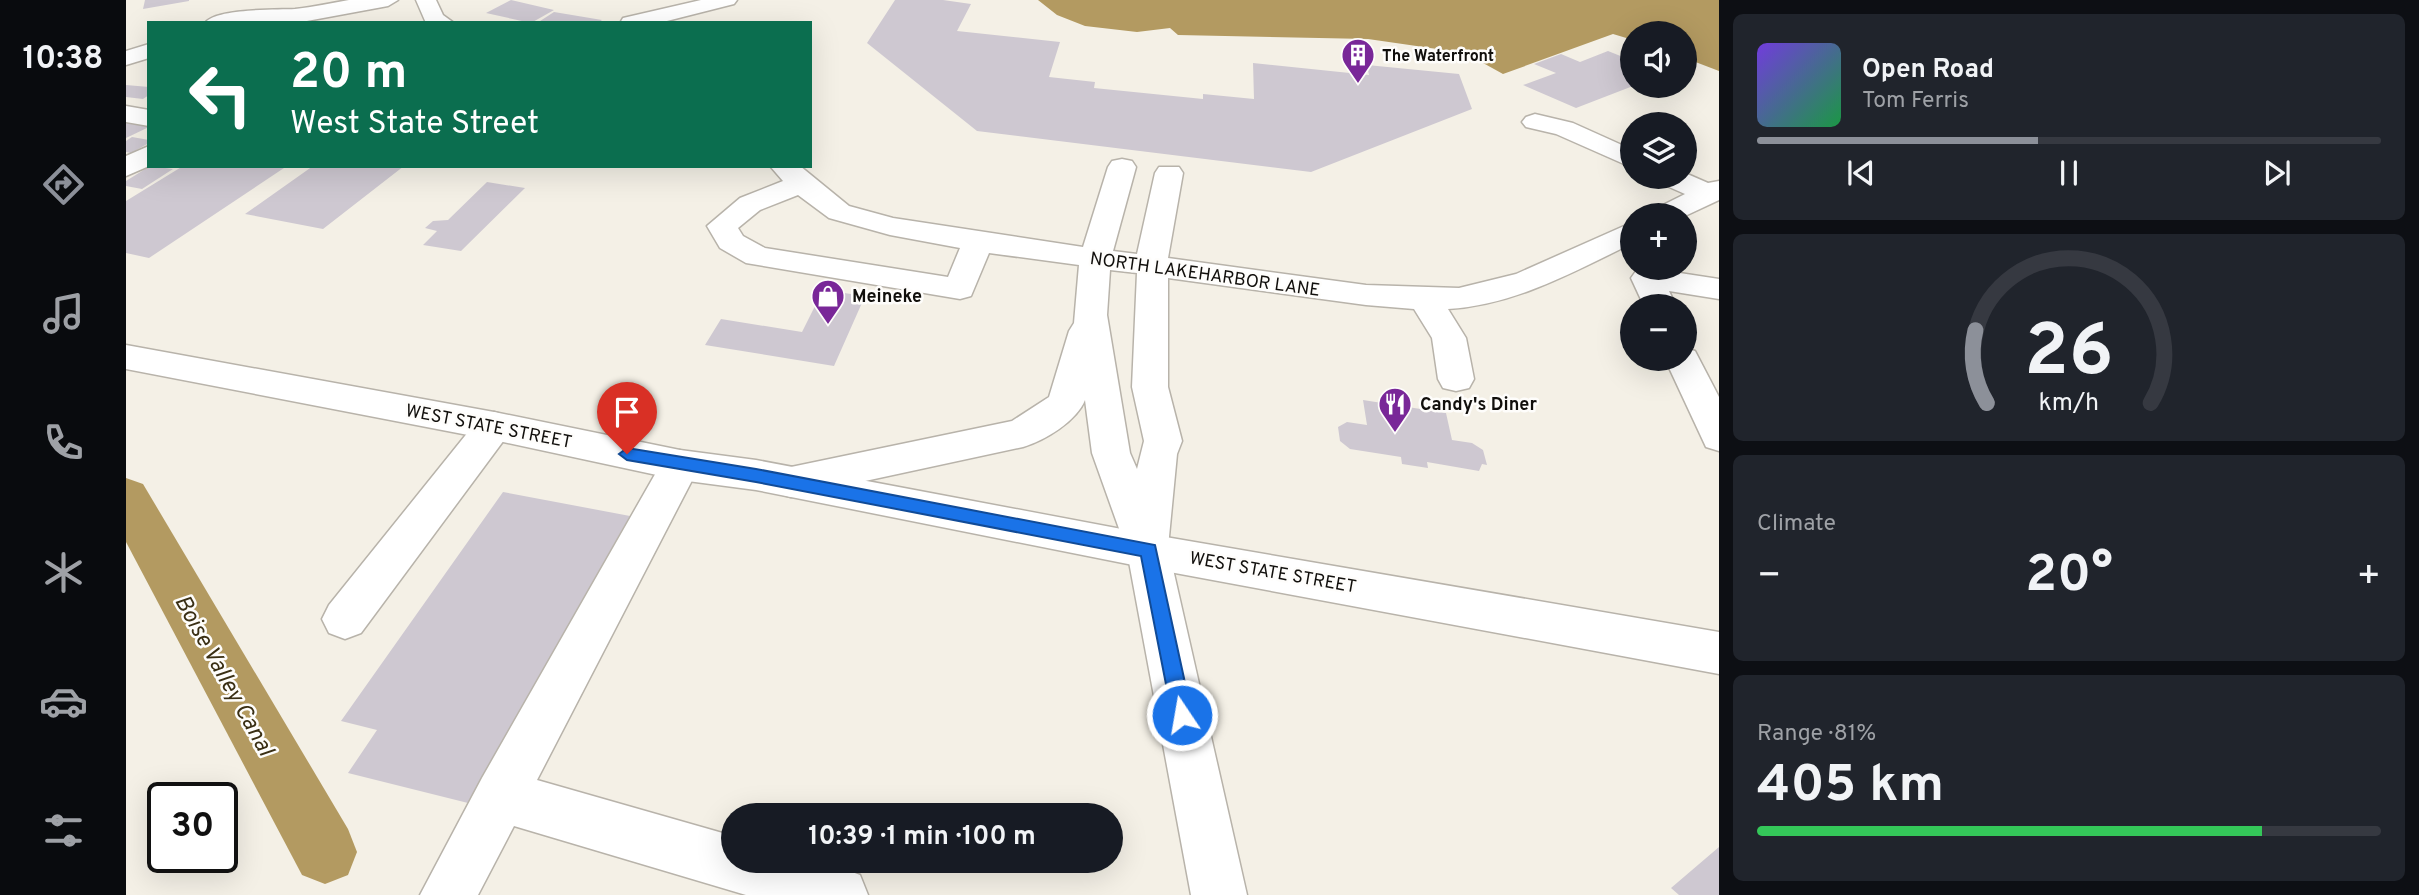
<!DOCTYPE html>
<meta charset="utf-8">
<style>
body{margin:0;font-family:Overpass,sans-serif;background:#20242c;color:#f1f3f6;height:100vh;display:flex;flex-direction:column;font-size:26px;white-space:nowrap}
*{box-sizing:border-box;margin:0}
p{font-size:23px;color:#9ea1a6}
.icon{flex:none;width:38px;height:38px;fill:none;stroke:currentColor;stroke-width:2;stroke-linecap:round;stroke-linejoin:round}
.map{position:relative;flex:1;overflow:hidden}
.side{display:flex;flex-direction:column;gap:14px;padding:14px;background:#0d0f14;width:700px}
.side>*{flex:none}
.banner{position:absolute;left:21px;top:21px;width:665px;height:147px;border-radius:0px;box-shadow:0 7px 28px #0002;background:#0b6e4f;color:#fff;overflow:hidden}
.controls{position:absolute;left:1494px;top:21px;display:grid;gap:14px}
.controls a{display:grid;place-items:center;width:77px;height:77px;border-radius:50%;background:#171b24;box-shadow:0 7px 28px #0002;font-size:35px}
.speed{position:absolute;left:21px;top:782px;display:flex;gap:14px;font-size:35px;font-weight:700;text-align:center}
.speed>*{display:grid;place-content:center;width:91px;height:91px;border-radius:50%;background:#171b24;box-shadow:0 7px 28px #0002;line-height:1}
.speed .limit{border:4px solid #111;border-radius:10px;background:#fff;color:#111}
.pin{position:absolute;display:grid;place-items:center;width:60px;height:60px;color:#fff;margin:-72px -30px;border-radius:50% 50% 50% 0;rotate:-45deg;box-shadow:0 0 7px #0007}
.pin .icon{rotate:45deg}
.me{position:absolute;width:77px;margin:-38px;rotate:348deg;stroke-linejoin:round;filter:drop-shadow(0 0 5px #0008)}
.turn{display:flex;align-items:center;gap:24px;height:147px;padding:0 28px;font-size:32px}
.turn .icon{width:91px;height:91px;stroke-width:2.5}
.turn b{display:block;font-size:49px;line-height:60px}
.big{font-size:52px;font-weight:700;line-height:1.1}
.side .tile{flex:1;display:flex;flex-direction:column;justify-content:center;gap:10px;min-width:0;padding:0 24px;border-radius:10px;background:#20242c}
.side .dial{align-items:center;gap:0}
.dial svg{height:182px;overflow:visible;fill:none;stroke:#363941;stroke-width:7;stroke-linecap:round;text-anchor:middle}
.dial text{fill:#f1f3f6;stroke:none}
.song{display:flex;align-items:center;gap:21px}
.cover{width:84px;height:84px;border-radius:10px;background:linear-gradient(135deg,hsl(260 70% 55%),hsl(140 70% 35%))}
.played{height:7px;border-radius:4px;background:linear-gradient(90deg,#8c9099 45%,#363941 45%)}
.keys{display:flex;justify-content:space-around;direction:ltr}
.heat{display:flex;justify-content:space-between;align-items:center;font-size:38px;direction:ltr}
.charge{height:10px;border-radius:5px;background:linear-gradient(90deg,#34c759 81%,#363941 0)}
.trip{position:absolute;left:595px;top:803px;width:402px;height:70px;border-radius:35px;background:#171b24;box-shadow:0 7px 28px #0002;font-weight:700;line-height:70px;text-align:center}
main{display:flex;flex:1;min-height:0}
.tabs{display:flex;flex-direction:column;width:126px;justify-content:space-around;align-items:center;background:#090b0e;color:#9ea1a6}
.tabs .icon{width:49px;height:49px}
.tabs .on{color:#8c9099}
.tabs b{font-size:32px;color:#f1f3f6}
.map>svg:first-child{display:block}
</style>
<main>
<nav class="tabs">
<b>10:38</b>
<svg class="icon on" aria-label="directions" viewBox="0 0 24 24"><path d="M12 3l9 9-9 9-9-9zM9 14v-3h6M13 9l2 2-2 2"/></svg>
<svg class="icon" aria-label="music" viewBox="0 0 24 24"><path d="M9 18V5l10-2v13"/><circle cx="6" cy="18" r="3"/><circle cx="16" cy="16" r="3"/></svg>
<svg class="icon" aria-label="phone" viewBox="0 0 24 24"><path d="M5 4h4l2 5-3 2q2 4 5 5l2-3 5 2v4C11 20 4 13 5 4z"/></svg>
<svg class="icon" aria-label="climate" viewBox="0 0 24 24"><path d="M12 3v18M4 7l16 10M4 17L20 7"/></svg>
<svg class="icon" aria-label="car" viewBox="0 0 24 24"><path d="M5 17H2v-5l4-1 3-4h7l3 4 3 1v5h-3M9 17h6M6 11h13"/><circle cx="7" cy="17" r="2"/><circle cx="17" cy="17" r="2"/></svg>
<svg class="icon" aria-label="filters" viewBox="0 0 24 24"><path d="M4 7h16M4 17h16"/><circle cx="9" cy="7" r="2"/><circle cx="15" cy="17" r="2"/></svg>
</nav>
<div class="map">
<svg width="1593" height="895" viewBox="0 0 1593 895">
<rect width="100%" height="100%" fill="#f4f0e6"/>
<path fill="#b39a61" d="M912 0H1593V71L1559 58V33H1507V40L1487 34 1377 74 1339 53 1242 39 1052 35 1044 28 1011 32 959 26 931 15Z"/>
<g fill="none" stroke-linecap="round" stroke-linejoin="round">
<path fill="#b39a61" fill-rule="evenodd" d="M0 478 17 484 222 829 231 852 222 875 199 884 176 875 0 542Z"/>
</g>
<path fill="#cec8d1" d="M19 0H63V1L17 9Z
M385 0 428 10 405 23 360 13Z
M769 0H817L845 4 831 31 934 42 923 77 969 82 968 88 1077 99V94L1128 99 1127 63 1243 75 1241 65 1333 74 1346 109 1185 172 851 131 741 43Z
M428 12 476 20 472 23H411Z
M1482 51 1507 61V86L1450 108 1397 85 1430 73 1408 64 1435 54 1454 62Z
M0 85 23 87V95L17 99 0 97Z
M0 123 23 126V127L0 138Z
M6 137 23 140V143L5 153 0 152V141Z
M24 166 47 169 16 189 0 186V181Z
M57 166H161L23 258 0 253V201Z
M187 166H278L197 229 119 214Z
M361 182 399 188 335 251 297 245 311 231 299 228 307 221 322 220Z
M697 290 739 296 708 366 579 345 595 319 676 332Z
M1237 400 1320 413 1326 440 1346 443 1357 450 1361 465 1356 464 1353 471 1301 462 1302 468 1276 464 1275 457 1224 449 1214 441 1212 427 1221 422 1241 425Z
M377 492 504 516 342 803 222 773 251 730 215 721Z
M1593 847V895H1553L1545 888Z"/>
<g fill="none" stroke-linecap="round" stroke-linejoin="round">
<defs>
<path id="minor" d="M223 0H272L262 6 170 23H79C90 8 151 10 169 9 187 7 205 3 223 0Z
M290 0H310L317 15 328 23H300Z
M575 0H611L608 4 533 23H494L497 18Z
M23 44V58L0 65V51Z
M0 106 23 110V126L0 122Z
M1409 114 1447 123 1507 150V168L1430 134 1400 127 1396 122 1400 117Z
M23 146V166L0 176V156Z
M996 159 1006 161 1010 167 987 251 1011 254 1029 173 1033 167H1053L1057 173 1042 258 1240 285 1333 288 1390 274 1507 222V243C1447 272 1389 305 1322 309L1340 338 1348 379 1343 388 1330 391 1317 388 1312 379 1306 338 1288 309 1240 305 1042 278V387L1056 441 1051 454 1042 547 1121 895H1065L1001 551 966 453 959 400C951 421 918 441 897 447L665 497 651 493 645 482 651 471 665 467 886 421 923 397 943 331 948 323 953 265 863 253 845 296 834 299 620 263 594 248 581 226 614 198 657 181 644 166H674L723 206 767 218 957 247 982 167 986 161ZM672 195 703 218 764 235 834 248 822 277 639 248 617 236 612 228 634 210ZM984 270 1011 273 1006 387 1018 441 1011 469 1004 453 981 315Z
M1559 173 1582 183 1593 181V200L1559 216 1524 215 1529 209 1559 194 1534 183 1530 177H1559Z
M1521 268 1593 279V299L1543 291 1550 306H1518L1505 278 1510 271Z
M1559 348 1569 351 1593 397V451L1580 447 1539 359H1559Z
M368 412 381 416 387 426 381 436 235 633 219 639 203 633 196 619 203 605 355 416Z
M554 450 568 455 574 465 411 780 607 836V861C653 861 691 857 734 875L742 895H620L388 826 352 895H294L356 778 540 455Z"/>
<path id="major" d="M0 345 368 412 554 450 630 460 1022 534 1593 632V674L1022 568 630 490 554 480 368 440 0 369Z"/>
</defs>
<use href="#minor" stroke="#b8b3aa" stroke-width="3"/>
<use href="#major" stroke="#b8b3aa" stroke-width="3"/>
<use href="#minor" fill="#fff" fill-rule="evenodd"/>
<use href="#major" fill="#fff" fill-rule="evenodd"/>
</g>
<path fill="#1a73e8" stroke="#114b97" stroke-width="2" d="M501 448 630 469 1029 545 1066 715 1063 722 1056 724 1049 722 1046 715 1015 556 630 482 501 460 493 454Z"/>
<defs>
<symbol id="building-pin" viewBox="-11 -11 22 30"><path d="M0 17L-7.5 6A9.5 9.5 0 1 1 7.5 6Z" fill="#792798" stroke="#fefdfb"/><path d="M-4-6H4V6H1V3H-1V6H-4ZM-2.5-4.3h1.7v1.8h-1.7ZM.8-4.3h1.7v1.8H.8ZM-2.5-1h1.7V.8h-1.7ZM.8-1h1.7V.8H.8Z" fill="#fff"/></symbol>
<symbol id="shop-pin" viewBox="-11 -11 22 30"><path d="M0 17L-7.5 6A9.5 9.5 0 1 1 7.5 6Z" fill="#792798" stroke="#fefdfb"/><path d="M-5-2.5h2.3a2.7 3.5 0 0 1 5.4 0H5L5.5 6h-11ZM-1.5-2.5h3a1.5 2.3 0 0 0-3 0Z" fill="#fff"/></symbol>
<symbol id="restaurant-pin" viewBox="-11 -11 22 30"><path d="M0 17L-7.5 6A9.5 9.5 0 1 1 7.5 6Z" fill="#792798" stroke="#fefdfb"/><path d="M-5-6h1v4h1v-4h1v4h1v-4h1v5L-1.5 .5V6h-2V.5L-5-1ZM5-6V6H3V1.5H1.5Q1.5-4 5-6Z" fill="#fff"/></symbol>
</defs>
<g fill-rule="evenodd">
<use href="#building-pin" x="1213" y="36" width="38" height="52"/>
<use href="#shop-pin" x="683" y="277" width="38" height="52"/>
<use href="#restaurant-pin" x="1250" y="385" width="38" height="52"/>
</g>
<g text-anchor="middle" stroke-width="5" stroke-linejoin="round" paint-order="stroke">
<g font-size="16" font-weight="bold" fill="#110f0c" stroke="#fefdfb" text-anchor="start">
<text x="1256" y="61">The Waterfront</text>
</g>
<g font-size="18" fill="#110f0c" stroke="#fefdfb">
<text transform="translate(1079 274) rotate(8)" y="6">NORTH LAKEHARBOR LANE</text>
<text transform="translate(363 426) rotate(11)" y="6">WEST STATE STREET</text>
<text transform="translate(1147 572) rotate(10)" y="6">WEST STATE STREET</text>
</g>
<g font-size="18" font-weight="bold" fill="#110f0c" stroke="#fefdfb" text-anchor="start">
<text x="726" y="302">Meineke</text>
<text x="1294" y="410">Candy's Diner</text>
</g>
<g font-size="23" font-style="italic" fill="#3a2f14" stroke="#fefdfb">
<text transform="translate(99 675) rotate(61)" y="8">Boise Valley Canal</text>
</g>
</g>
</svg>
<div class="controls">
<a><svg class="icon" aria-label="sound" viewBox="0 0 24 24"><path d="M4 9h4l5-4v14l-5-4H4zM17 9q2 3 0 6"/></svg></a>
<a><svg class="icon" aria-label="layers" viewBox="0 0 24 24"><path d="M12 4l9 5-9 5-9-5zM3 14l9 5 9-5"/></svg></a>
<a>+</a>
<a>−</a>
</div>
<div class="speed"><div class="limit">30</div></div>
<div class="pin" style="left:501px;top:454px;background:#d93025"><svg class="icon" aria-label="arrive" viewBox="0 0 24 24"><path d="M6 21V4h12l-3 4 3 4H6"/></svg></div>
<svg class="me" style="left:1056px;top:715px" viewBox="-20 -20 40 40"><circle r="17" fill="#1a73e8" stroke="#fff" stroke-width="3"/><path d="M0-11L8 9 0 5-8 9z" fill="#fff"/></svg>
<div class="trip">10:39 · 1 min · 100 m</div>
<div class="banner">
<div class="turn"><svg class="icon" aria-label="left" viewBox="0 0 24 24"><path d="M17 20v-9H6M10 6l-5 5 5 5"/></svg><div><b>20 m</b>West State Street</div></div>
</div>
</div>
<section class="side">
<div class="tile">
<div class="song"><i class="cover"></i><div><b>Open Road</b><p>Tom Ferris</p></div></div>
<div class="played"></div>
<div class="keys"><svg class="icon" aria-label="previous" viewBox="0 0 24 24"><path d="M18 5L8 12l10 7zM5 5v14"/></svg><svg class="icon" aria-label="pause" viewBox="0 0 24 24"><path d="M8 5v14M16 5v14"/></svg><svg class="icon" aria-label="next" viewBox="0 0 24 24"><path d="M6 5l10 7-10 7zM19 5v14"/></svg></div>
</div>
<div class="tile dial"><svg viewBox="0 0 100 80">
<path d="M14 69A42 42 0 1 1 86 69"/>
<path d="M14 69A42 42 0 0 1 9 37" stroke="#8c9099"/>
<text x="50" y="56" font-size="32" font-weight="700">26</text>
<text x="50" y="72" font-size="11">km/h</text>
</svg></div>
<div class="tile"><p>Climate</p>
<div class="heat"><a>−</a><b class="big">20°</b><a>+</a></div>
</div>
<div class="tile"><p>Range · 81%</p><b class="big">405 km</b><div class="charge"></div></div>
</section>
</main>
